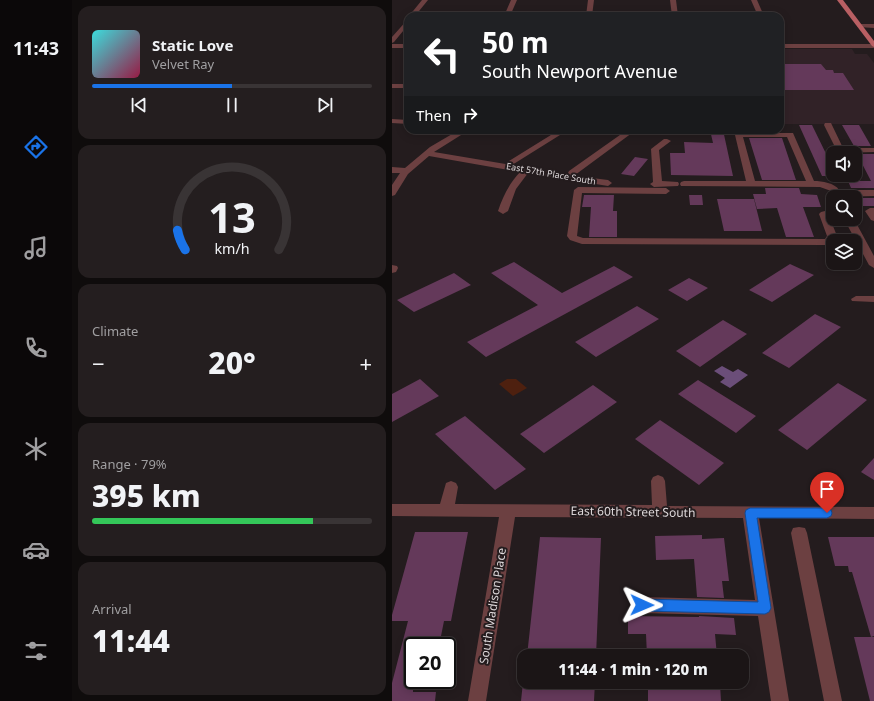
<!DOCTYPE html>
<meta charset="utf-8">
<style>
body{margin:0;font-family:"Noto Sans",sans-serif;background:#241e1f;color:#f1f3f6;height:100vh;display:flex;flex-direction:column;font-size:15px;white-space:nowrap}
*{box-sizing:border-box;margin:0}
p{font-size:13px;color:#a09fa1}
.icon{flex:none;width:22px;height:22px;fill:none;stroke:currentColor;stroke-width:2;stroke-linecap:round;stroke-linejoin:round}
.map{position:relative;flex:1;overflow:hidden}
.side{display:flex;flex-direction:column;gap:6px;padding:6px;background:#0f0c0c;width:320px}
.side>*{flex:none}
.guide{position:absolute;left:12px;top:12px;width:380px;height:122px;border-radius:12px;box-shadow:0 2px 10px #0003,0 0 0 1px #393435;background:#202124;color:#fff;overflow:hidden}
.buttons{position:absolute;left:434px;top:146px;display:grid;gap:8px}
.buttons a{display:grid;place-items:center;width:36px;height:36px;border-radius:8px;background:#1b1516;box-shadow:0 2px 10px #0003,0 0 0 1px #393435;font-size:20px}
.speed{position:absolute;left:12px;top:637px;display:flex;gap:8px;font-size:20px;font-weight:700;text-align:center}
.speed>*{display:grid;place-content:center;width:52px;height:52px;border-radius:50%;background:#1b1516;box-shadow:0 2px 10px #0003,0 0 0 1px #393435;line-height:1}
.speed .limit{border:2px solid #111;border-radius:6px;background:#fff;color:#111}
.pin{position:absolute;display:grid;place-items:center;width:34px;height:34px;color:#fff;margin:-41px -17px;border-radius:50% 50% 50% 0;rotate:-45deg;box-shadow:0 0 4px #0007}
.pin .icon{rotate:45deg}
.me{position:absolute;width:44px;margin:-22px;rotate:91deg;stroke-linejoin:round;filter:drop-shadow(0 0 3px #0008)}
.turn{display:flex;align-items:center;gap:14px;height:84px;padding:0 12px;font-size:18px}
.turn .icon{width:52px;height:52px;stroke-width:2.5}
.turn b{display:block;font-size:28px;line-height:34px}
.then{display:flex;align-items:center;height:38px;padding:0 12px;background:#0003;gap:8px;font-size:15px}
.big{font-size:30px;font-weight:800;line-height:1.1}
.side .card{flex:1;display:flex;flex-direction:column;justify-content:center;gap:6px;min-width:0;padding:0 14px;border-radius:12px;background:#241e1f}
.side .dial{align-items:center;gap:0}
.dial svg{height:104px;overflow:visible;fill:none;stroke:#393435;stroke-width:7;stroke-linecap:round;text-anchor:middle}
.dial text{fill:#f1f3f6;stroke:none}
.song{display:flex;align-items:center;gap:12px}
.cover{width:48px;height:48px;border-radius:6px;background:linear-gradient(135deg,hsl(180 70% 55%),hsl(340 70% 35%))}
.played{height:4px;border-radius:2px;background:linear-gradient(90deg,#1a73e8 50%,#393435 50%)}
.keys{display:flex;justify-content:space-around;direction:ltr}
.heat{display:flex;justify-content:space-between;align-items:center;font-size:22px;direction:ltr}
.charge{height:6px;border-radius:3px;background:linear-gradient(90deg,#34c759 79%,#393435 0)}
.trip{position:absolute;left:125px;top:649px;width:232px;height:40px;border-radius:12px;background:#1b1516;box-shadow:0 2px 10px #0003,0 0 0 1px #393435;font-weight:800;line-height:40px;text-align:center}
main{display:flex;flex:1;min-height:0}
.menu{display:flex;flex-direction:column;width:72px;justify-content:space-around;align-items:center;background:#0b0809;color:#a09fa1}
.menu .icon{width:28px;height:28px}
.menu .on{color:#1a73e8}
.menu b{font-size:18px;color:#f1f3f6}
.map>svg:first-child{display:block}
</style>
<main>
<nav class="menu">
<b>11:43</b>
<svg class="icon on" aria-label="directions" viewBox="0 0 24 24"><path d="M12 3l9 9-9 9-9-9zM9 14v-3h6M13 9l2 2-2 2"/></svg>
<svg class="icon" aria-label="music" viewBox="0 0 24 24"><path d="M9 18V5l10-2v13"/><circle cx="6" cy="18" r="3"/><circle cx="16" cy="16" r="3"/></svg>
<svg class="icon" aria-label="phone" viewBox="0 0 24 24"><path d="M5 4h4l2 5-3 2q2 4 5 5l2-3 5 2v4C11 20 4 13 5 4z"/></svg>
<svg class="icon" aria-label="climate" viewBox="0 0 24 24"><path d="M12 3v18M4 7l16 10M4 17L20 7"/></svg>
<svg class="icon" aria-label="car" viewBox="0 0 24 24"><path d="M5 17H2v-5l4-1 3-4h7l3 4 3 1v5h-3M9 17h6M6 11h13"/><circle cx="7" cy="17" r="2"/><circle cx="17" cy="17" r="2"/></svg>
<svg class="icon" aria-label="filters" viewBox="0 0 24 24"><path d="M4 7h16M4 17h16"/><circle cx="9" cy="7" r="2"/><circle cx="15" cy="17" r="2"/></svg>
</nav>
<section class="side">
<div class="card">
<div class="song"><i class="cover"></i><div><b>Static Love</b><p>Velvet Ray</p></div></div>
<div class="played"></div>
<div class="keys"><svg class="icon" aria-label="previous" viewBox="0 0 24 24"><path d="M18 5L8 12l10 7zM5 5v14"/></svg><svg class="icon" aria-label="pause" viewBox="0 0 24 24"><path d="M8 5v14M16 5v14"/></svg><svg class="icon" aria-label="next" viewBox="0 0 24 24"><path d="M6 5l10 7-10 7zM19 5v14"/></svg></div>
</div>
<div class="card dial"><svg viewBox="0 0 100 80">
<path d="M14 69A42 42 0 1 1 86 69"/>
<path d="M14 69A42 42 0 0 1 8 54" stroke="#1a73e8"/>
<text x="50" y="56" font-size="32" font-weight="700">13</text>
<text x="50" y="72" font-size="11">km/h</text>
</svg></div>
<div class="card"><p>Climate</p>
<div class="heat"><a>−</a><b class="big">20°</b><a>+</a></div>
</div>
<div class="card"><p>Range · 79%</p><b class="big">395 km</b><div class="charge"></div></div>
<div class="card"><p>Arrival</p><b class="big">11:44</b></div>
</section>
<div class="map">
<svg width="482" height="701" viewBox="0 0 482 701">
<rect width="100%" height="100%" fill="#241c1e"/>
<path fill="#312227" d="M388 49H460L463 54H475L482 63V124H388Z"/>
<path fill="#4e200f" d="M115 379H124L135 388 121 396 107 384Z"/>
<path fill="#6b4e79" d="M330 366 341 372 346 369 356 375 338 388 328 382 333 378 322 371Z"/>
<path fill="#64395a" d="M388 64H429L434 70H441L442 73H451L462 90H388Z
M407 125H420L441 168V175L445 176H430Z
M450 125H467L479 146H462Z
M318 130H331L341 176 279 175 278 153H293L292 142 321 143Z
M357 138H390L404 180H370Z
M465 154H482V188H459L456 181H479Z
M243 157 256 159 242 176 229 174Z
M373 188H407L409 194 425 195 429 207H411L422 237H394L385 208 365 209 361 194H374Z
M192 195H222L221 211H225V237H197L199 207H190Z
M297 195H310L311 205H298Z
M464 198H482V206H468Z
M325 199H362L370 231H332Z
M122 262 170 293 222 266 241 277 94 357 75 342 146 305 99 273Z
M398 264 422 275 380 302 357 290Z
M62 273 79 285 22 312 5 300Z
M297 278 316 288 295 301 276 290Z
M245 306 267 319 204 357 183 342Z
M423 314 449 327 397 368 370 353Z
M331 320 355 334 308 367 284 351Z
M28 379 47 396 0 422V394Z
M306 380 364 416 344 433 286 394Z
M446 383 475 400 415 450 386 430Z
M201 385 225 402 152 453 128 434Z
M73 416 134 469 103 490 43 434Z
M268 420 332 463 307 485 243 439Z
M482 458V480L469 472Z
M23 532H76L59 621H52L47 646H21V692H44L43 701H0V683L16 621H0V615Z
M310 535V539L332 538 337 581H330L332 598 305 597 302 559 264 560 263 536Z
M148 537 209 538 204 656H135Z
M436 537H482V636L479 637 460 572H457L456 566H443Z
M236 616 307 617V616L342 618 344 635 323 634 325 656H255L254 634H236Z
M462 637H482V701H478Z
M131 682H203L202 701H129Z
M256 683 328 684 329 701H256Z"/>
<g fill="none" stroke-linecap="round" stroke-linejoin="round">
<path fill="#6c4041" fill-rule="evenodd" d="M30 0H36L23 16H17Z
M119 0H125L118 16H112Z
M196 0H202L200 16H194Z
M278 0H284L286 16H280Z
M359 0H365L372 16H366Z
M16 19V25L2 42 0 43V37Z
M468 24H482V28L466 27 465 26Z
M0 44H16V48H0Z
M388 44H482V48H388Z
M0 84H16V88H0Z
M0 119 16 120V124L0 123Z
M433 123H439L451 148H482V152L446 153 432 125Z
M67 130H77L42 152 119 165 116 163 117 161 167 130H176L120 165 176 175 216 180 220 183 216 186 136 173 124 189 116 211 111 214 106 211C111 196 117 184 128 172L37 156 16 174 3 195 0 196V185L8 173H0V167L13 168 38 147Z
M235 130H244L183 175H177L176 173 177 171Z
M344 133H401L422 181C430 181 443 183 447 190H482V196L442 197 439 191 428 187 289 186 288 184 289 182 292 181H354L343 135ZM351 137H395L414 181H363Z
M272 139H275L279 141 267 150 270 181 286 182 287 184 286 186 262 187 258 184 261 182 259 149Z
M463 173 467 177 463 180 457 175H463Z
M186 187 274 188 278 191 274 194 190 193 185 236 191 238 433 239 435 236 427 214 429 212 441 209V215L437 216 445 236 441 243 433 245 190 244 178 240 175 236 182 190Z
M478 208H482V221L479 220 473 211Z
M452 219H462L482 256V268L477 265Z
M0 265 5 266 6 268 4 272 0 273Z
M464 296H482V302L460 301 459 299Z
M266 475 271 477 273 481 275 506 482 507V519L367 518 397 701H379L366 616 250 613 244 610 242 605 244 600 250 597 363 600 351 518 123 517 94 701H76L107 517 0 516V504H48L54 483 59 481 64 483 66 487 63 504 260 505 259 481 261 477Z
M407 527 413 528 415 533 450 701H432L399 533 401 528Z"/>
<path fill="#b95f63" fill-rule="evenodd" d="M445 0H451L482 41V47L480 46Z"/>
</g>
<path fill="#1a73e8" stroke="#114b97" d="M358 508H435L439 510 440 513 439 516 435 518H365L379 608 377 612 373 614 250 611 246 609 244 605 246 601 250 599 366 602 353 513 354 510Z"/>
<g text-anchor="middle" stroke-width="4" stroke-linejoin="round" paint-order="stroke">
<g font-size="9" fill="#ded8da" stroke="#241c1e">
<text transform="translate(159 174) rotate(10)" y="3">East 57th Place South</text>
</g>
<g font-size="12" fill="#ded8da" stroke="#241c1e">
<text transform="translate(241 512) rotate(1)" y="4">East 60th Street South</text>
<text transform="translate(101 606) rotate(-81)" y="4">South Madison Place</text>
</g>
</g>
</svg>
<div class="buttons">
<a><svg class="icon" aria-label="sound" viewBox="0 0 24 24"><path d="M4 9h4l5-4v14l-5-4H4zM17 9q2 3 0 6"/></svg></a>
<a><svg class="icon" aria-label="search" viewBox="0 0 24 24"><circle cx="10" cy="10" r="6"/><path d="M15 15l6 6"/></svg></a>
<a><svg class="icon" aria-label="layers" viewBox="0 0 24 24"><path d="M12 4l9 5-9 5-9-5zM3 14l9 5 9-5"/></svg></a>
</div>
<div class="speed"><div class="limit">20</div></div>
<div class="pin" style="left:435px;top:513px;background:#d93025"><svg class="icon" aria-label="arrive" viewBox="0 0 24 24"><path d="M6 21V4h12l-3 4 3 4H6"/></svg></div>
<svg class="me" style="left:250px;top:605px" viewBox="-20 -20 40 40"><path d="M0-17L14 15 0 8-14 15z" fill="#1a73e8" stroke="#fff" stroke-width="4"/></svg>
<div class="trip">11:44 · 1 min · 120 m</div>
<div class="guide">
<div class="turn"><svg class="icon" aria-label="left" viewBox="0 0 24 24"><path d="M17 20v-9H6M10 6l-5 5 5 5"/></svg><div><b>50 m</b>South Newport Avenue</div></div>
<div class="then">Then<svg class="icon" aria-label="right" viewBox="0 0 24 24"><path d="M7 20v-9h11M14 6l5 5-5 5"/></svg></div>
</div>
</div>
</main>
